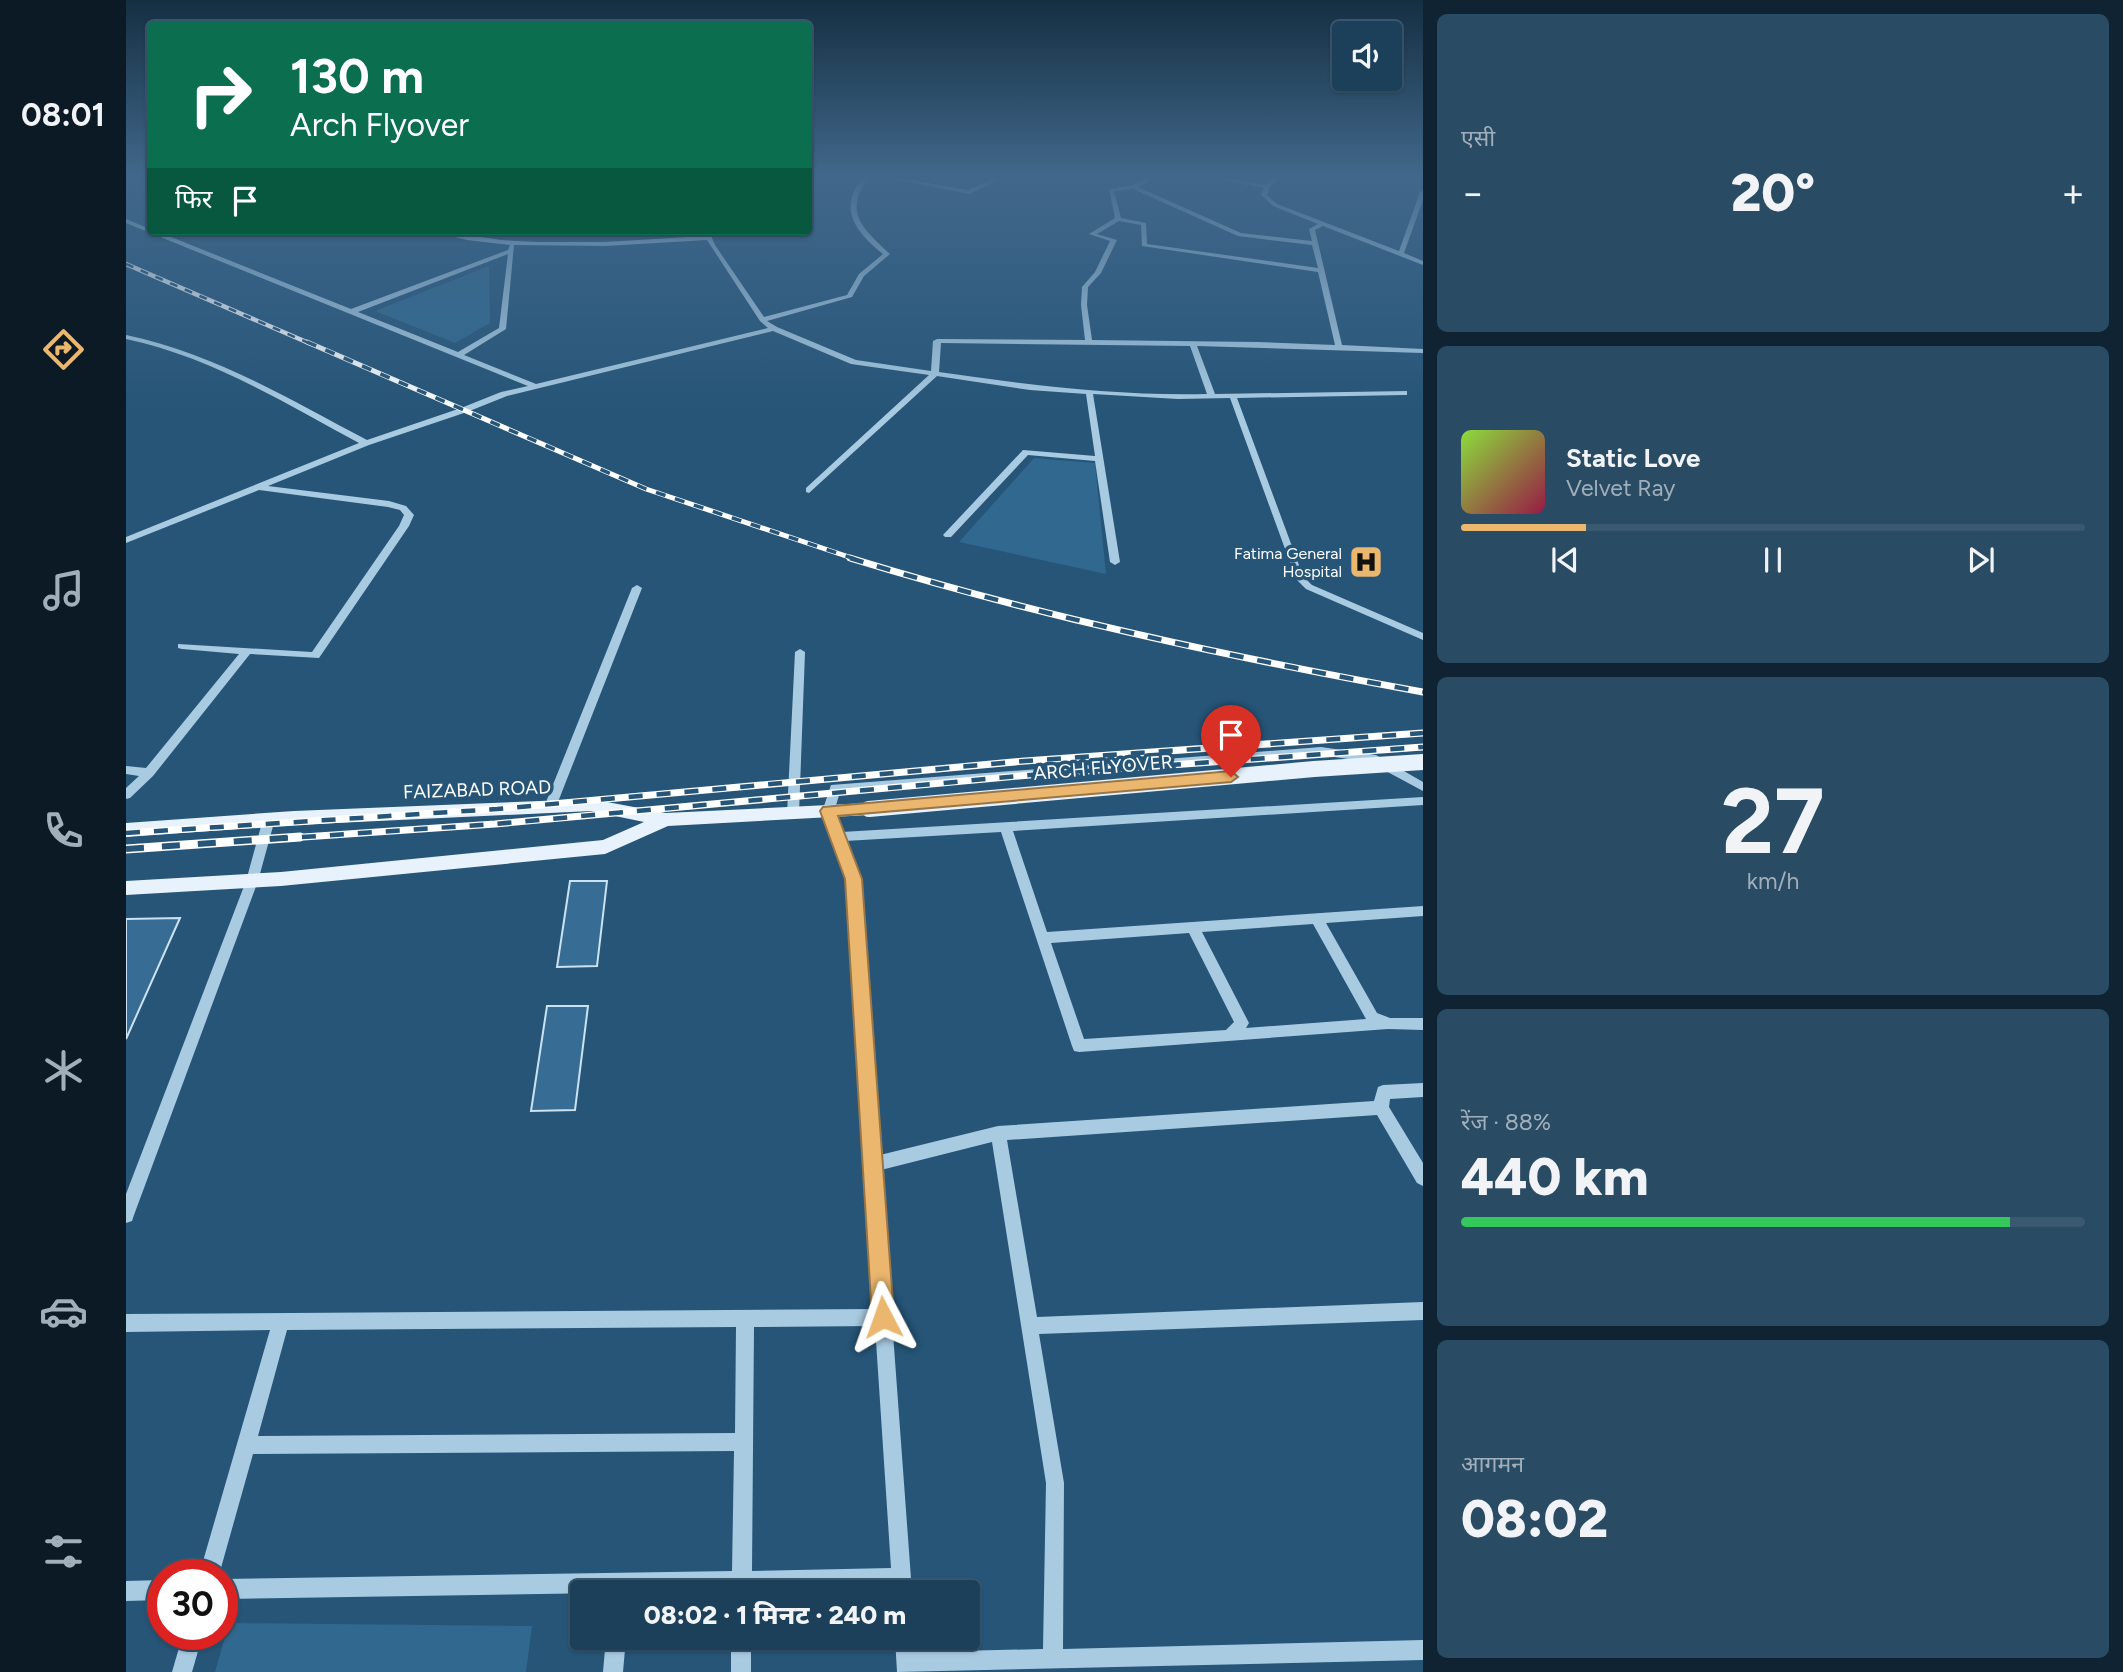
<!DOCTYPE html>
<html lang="hi">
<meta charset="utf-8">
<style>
body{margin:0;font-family:Figtree,"Noto Sans Devanagari",sans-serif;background:#294b63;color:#f1f3f6;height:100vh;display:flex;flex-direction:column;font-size:26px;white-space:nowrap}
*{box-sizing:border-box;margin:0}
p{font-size:23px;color:#a0afbb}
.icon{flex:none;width:38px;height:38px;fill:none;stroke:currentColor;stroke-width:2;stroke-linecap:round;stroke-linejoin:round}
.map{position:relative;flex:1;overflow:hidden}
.panel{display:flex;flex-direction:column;gap:14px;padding:14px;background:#0f2332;width:700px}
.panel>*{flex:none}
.hud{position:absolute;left:21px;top:21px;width:665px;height:214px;border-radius:7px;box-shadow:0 2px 5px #0004,0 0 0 2px #3a5970;background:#0b6e4f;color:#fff;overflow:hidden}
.buttons{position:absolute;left:1206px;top:21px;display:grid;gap:14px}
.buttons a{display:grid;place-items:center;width:70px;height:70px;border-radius:7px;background:#1c405a;box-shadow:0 2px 5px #0004,0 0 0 2px #3a5970;font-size:35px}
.speed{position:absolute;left:21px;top:1559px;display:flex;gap:14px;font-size:35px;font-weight:700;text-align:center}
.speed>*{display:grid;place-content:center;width:91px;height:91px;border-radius:50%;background:#1c405a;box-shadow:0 2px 5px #0004,0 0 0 2px #3a5970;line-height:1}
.speed .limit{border:10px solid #d22;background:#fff;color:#111}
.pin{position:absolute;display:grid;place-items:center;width:60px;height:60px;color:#fff;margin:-72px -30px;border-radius:50% 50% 50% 0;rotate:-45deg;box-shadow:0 0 7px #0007}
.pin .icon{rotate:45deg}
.me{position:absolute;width:77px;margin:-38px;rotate:356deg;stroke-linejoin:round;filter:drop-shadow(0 0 5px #0008)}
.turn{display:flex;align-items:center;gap:24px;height:147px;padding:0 28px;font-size:32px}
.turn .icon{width:91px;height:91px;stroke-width:2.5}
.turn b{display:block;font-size:49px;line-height:60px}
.then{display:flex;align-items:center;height:66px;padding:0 28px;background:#0003;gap:14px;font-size:26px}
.big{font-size:52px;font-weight:800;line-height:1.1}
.panel .tile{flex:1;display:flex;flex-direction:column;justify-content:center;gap:10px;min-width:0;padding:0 24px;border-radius:10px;background:#294b63}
.panel .dial{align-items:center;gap:0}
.dial b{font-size:91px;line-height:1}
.song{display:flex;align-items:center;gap:21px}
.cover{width:84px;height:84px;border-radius:10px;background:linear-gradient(135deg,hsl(90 70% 55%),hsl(340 70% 35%))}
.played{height:7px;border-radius:4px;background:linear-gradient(90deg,#ebb66e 20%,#3a5970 20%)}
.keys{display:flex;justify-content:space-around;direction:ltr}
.heat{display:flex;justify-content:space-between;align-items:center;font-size:38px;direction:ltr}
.charge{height:10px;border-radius:5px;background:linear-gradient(90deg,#34c759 88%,#3a5970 0)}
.trip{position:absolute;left:444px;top:1580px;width:410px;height:70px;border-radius:7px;background:#1c405a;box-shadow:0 2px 5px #0004,0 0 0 2px #3a5970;font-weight:800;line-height:70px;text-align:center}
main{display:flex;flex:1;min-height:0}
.menu{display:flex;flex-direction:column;width:126px;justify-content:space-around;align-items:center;background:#0b1a24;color:#a0afbb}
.menu .icon{width:49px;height:49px}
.menu .selected{color:#ebb66e}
.menu b{font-size:32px;color:#f1f3f6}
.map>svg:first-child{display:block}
</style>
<main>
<nav class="menu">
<b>08:01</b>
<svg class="icon selected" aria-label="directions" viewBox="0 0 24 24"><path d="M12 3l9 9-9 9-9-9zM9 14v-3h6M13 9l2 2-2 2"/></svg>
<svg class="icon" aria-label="music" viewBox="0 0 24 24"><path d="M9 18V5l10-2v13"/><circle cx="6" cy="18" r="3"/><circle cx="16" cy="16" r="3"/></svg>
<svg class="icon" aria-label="phone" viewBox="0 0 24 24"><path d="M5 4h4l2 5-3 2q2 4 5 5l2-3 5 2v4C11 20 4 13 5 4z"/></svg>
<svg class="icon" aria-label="climate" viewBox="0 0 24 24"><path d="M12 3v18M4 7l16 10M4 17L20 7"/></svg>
<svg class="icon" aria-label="car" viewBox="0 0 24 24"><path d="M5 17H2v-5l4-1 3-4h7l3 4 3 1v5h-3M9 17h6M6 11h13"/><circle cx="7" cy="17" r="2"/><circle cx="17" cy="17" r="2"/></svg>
<svg class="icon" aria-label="filters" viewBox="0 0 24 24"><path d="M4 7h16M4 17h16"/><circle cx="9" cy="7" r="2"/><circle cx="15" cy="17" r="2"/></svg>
</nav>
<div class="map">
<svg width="1297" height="1672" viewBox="0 0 1297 1672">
<rect width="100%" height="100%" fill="#265578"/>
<path fill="#31688f" d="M363 266 364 323 329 343 249 311Z
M908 458 969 463 980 574 833 542Z
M103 1623 406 1626 400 1672H89Z"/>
<path fill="#376d94" stroke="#cbe2f2" stroke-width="2" d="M444 881H481L471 966 431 967Z
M54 918 0 1039V919Z
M421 1006H462L449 1110 405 1111Z"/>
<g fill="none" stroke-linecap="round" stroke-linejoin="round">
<path fill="#a9cbe2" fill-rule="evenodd" d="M737 177H743C716 213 738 229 764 254L738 276 726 297 641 321 651 327 730 360 805 371 807 341 811 339 959 340 955 305 956 287 969 272 984 241 963 234 989 218 983 189 1007 185 1021 177H1029L1012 187 1115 233 1186 241 1183 229 1192 224 1147 206 1135 195 1138 188 1080 177H1094L1140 185 1149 177H1156L1145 185 1141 195 1151 204 1273 251 1294 192 1297 190V200L1278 253 1297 261V265L1197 226 1189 230 1216 345 1297 349V353L1071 346 1089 394 1281 391V395H1278L1111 398 1177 576 1186 585 1297 633V640L1180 589 1170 579 1104 398 1052 399 967 394 994 562 989 565 984 562 969 461 902 455 825 537H819L817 535 897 450 969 456 960 394 904 390 811 376 683 493 680 492V488L803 375 725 364 647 331 381 396 341 412 243 445 142 486 263 501 280 506 288 515 283 526 193 658 124 654 27 776 4 798 0 799V788L13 776 0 774V766L20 768 113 654 56 649 52 648V644L186 652 273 526 278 515 274 510 262 507 133 490 0 543V537L233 443C157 402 85 357 0 339V335C90 354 160 398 241 440L335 408 375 392 402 386 22 232 0 223V219L24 229V231H30L225 309 382 250 384 245 341 240 304 231H316L375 240 410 242H479L579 236 577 231H583L589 245 638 317 721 295 733 274 757 254C730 232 711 209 737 177ZM1007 189 1112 236 1186 245 1192 268 1021 244 1020 223 995 218 988 191ZM993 221 1015 225 1016 246 1192 272 1209 345 1131 342 966 340 961 305 962 287 975 273 991 240 971 234ZM581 240 634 321 642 328 410 384 338 355 380 329 388 245 479 246ZM382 254 373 328 332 352 232 312ZM815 343 1064 346 1081 394C991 396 902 385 813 372Z
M757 177H771L842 190 871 177H879L843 194Z
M511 585 516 588 430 807 424 811 420 810 418 807 506 588Z
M674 649 679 652 673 814 667 819 661 814 669 652Z
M1195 747 1250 755 1297 782V791L1243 762 1195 755 714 792 708 812 716 832 1297 797V805L887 831 921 932 1297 906V916L1200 923 1251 1013 1264 1018H1297V1030L1262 1029 953 1052 948 1051 946 1046 875 832 719 841 733 879 754 1155 872 1126 1248 1101 1252 1087 1257 1085 1297 1083V1097L1264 1099 1263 1107 1297 1163V1186L1291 1183 1251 1115 881 1140 911 1317 1297 1302V1320L913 1334 938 1483 937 1649 1297 1640V1660L771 1672 769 1638H789L790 1652 917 1649 920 1483 866 1142 755 1170 786 1592H766V1588L626 1590V1592H606V1591L96 1599V1579L606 1571 608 1451 127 1454 93 1575H73L144 1330 0 1332V1314L748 1309 721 879 696 812 705 785ZM1187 924 1240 1019 1120 1028 1123 1023 1076 932ZM1063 933 1108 1022 1100 1030 958 1039 925 943ZM749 1326 765 1568 626 1571 628 1327ZM610 1327 609 1433 132 1436 161 1330Z
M143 814 149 819 132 881 8 1215 6 1221 0 1223V1194L120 881 137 819Z
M37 1580V1600L0 1601V1581Z
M57 1634H77L66 1672H46Z
M480 1638H500L497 1672H477Z
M605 1638H625V1672H605Z"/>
<path fill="#e7f2fc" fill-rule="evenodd" d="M465 799 540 813 743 803 749 804 752 809 749 814 743 815 542 826 479 854 155 886 0 895V881L155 872 477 840 518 822 465 811 168 825 0 837V823L168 811Z"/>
<defs>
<path id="rail-far3" d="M0 264 185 344"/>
<path id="rail-far2" d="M181 342 520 489 729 559"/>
<path id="rail-far1" d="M724 558C912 616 1104 657 1297 692
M0 833 371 809 899 761 1297 733
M148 839 369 824 904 775 1297 747"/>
<path id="rail" d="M0 849 174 837"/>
</defs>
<use href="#rail-far3" stroke="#fff" stroke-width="4.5"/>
<use href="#rail-far2" stroke="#fff" stroke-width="5"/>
<use href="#rail-far1" stroke="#fff" stroke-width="7"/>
<use href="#rail" stroke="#fff" stroke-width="9"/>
<use href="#rail-far3" stroke="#265578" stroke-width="2.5" stroke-dasharray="8" stroke-linecap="butt"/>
<use href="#rail-far2" stroke="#265578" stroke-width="3.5" stroke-dasharray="10" stroke-linecap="butt"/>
<use href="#rail-far1" stroke="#265578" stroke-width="4.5" stroke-dasharray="14" stroke-linecap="butt"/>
<use href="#rail" stroke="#265578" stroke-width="6" stroke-dasharray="18" stroke-linecap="butt"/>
<path stroke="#e7f2fc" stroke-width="16" d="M743 809 1188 769 1297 762"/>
</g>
<linearGradient id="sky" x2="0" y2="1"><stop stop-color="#152f42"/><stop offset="0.43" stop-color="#41688b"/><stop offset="1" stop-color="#41688b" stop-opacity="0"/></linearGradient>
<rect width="1297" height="411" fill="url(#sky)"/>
<path fill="#ebb66e" stroke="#997648" stroke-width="2" d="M1105 771 1112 777 1105 782 712 816 736 879 768 1317 765 1325 757 1328 749 1325 746 1317 719 879 694 811 697 807Z"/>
<defs>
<symbol id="hospital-square" viewBox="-11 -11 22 22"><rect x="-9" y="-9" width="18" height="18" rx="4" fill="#ebb66e" stroke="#265578"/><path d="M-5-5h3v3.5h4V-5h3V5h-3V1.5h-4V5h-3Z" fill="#111"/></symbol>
</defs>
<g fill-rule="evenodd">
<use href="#hospital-square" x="1221" y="543" width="38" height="38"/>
</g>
<g text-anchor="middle" stroke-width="7" stroke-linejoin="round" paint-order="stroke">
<g font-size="16" fill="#fff" stroke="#265578" text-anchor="end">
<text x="1216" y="559">Fatima General<tspan x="1216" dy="18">Hospital</tspan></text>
</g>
<g font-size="19" fill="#fff" stroke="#265578">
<text transform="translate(977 767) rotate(-5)" y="7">ARCH FLYOVER</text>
<text transform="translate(351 789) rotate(-2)" y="7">FAIZABAD ROAD</text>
</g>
</g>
</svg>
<div class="buttons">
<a><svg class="icon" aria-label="sound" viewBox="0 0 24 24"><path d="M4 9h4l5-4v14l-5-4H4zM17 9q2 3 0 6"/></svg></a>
</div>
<div class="speed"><div class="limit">30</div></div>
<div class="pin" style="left:1105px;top:777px;background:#d93025"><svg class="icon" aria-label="arrive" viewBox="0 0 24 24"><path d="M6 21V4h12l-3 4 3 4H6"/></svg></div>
<svg class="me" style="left:757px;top:1317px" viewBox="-20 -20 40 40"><path d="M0-17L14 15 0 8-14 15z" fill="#ebb66e" stroke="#fff" stroke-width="4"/></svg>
<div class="trip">08:02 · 1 मिनट · 240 m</div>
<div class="hud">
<div class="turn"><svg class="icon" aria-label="right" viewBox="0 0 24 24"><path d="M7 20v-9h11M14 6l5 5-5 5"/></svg><div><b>130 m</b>Arch Flyover</div></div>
<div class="then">फिर<svg class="icon" aria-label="arrive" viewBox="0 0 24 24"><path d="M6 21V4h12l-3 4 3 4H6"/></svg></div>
</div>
</div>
<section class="panel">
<div class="tile"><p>एसी</p>
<div class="heat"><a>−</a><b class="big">20°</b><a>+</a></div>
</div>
<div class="tile">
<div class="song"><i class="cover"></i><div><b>Static Love</b><p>Velvet Ray</p></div></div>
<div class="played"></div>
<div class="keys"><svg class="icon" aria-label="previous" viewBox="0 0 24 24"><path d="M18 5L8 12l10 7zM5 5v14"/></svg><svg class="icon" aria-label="pause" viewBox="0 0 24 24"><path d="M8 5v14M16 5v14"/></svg><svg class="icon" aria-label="next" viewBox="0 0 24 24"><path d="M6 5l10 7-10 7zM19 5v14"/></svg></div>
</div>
<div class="tile dial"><b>27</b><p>km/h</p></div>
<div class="tile"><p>रेंज · 88%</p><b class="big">440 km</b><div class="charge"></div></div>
<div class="tile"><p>आगमन</p><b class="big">08:02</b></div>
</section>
</main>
